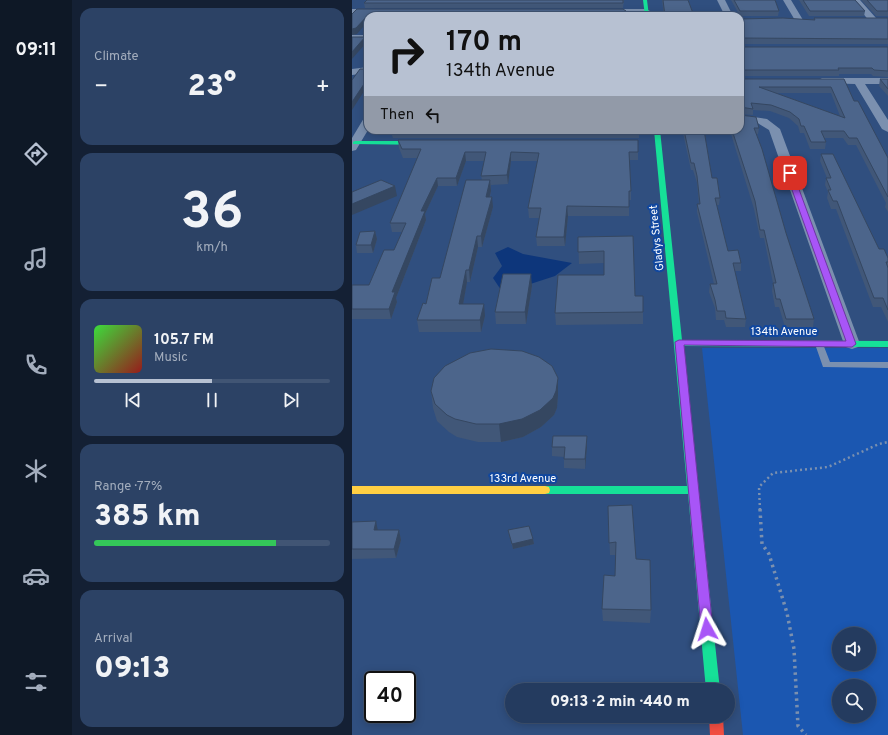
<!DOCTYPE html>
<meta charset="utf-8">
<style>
body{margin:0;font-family:Overpass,sans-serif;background:#2c4265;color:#f1f3f6;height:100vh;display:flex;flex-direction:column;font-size:15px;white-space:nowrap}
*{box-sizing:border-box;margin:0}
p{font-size:13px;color:#a3adbd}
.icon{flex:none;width:22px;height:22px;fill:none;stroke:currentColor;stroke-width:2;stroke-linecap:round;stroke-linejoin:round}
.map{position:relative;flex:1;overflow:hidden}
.panel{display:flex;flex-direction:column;gap:8px;padding:8px;background:#142034;width:280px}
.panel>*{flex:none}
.hud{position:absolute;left:12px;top:12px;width:380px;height:122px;border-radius:12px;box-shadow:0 2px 10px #0003,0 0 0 1px #415574;background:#b7c1d2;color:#111;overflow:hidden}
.tools{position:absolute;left:480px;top:627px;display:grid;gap:8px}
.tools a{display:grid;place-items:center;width:44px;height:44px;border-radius:50%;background:#243b5f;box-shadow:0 2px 10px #0003,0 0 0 1px #415574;font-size:20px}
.speed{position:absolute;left:12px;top:671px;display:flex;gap:8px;font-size:20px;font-weight:700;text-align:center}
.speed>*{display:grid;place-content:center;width:52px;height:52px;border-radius:50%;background:#243b5f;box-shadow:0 2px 10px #0003,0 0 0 1px #415574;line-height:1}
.speed .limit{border:2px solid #111;border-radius:6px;background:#fff;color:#111}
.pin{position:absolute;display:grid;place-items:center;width:34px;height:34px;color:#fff;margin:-17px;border-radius:8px;box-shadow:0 2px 6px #0006}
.me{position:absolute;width:44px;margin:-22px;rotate:354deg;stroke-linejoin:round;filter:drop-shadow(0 0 3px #0008)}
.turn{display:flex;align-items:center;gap:14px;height:84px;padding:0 16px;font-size:18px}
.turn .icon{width:52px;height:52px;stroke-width:2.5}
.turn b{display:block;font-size:28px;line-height:34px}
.then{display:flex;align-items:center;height:38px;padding:0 16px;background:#0003;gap:8px;font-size:15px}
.big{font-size:30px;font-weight:800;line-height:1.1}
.panel .card{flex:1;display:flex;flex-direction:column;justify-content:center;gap:6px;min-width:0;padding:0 14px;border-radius:12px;background:#2c4265}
.panel .dial{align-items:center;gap:0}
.dial b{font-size:52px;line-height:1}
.song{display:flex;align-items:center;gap:12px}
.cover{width:48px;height:48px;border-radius:6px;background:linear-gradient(135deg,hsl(120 70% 55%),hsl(0 70% 35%))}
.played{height:4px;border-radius:2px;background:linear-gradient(90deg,#b7c1d2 50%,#415574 50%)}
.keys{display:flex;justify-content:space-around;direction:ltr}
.heat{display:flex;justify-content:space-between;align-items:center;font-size:22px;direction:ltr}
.charge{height:6px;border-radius:3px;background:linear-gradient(90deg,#34c759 77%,#415574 0)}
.trip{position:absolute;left:153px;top:683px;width:230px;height:40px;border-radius:20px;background:#243b5f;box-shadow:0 2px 10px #0003,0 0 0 1px #415574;font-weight:800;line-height:40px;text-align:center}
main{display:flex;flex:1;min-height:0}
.tab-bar{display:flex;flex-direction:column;width:72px;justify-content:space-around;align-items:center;background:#0e1826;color:#a3adbd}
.tab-bar .icon{width:28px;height:28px}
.tab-bar .active{color:#b7c1d2}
.tab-bar b{font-size:18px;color:#f1f3f6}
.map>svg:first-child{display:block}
</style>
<main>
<nav class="tab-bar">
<b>09:11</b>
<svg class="icon active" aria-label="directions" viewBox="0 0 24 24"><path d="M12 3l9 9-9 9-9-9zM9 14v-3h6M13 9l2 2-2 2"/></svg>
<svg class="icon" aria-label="music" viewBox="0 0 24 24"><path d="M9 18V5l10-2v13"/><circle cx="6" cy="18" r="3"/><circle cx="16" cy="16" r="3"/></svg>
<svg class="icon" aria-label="phone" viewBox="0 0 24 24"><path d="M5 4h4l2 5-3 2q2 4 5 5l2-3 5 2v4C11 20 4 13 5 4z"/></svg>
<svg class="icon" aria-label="climate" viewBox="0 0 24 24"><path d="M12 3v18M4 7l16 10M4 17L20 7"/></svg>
<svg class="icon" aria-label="car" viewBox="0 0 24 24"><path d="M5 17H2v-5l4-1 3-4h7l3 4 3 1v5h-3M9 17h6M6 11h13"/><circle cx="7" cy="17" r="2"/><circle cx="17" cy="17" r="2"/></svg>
<svg class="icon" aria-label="filters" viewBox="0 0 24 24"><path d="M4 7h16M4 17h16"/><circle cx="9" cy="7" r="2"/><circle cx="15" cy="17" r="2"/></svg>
</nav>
<section class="panel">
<div class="card"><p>Climate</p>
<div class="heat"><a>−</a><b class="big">23°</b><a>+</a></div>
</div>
<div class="card dial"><b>36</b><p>km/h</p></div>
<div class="card">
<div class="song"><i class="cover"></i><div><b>105.7 FM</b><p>Music</p></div></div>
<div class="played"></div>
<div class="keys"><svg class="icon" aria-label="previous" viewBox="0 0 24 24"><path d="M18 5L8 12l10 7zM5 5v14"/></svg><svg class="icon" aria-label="pause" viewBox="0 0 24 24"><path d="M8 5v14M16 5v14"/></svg><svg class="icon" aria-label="next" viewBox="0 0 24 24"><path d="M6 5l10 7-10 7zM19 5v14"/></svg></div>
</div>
<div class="card"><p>Range · 77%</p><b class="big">385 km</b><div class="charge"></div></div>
<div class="card"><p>Arrival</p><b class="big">09:13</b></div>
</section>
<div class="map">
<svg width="536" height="735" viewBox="0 0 536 735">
<rect width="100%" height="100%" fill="#304f7f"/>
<path fill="#1b57b1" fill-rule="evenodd" d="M350 348H536V735H391ZM487 634H517V664H487ZM487 686H517V716H487Z"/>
<path fill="#0d367b" d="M156 247 171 254 220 263 203 276 151 293 141 278 150 266 143 253Z"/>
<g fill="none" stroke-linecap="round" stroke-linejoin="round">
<path stroke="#7b90af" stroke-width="2.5" stroke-dasharray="2 3" stroke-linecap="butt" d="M408 510 407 487 421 473 476 467 527 444 536 442"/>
<path stroke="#7b90af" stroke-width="3.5" stroke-dasharray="2.5 4" stroke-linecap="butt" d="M408 509 410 544 417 554 435 613 442 649 446 726 454 735"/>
<path fill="#7b90af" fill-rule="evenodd" d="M467 341 471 344 478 362H536V368L471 367 463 344Z"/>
<path fill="#7b90af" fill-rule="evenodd" d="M365 0H373L381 16H373Z
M431 0H439L451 20 450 22H444Z
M500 0H508L524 18V22H518Z
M0 9H26L30 11 26 13H0Z
M247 9H294L298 11 294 13H250L246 11Z
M0 35H16V41H0Z
M16 67V73L0 75V69Z
M470 78H536V84H513L536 120V132L530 129 503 84 467 83 465 81Z
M388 115 415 119 428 129 508 344 506 347 500 349 494 347 492 344 417 130 404 122 388 121Z
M16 117V130L4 150 0 151V138L12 118Z"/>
<path fill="#16e098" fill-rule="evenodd" d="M291 0H295L297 16H293Z
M302 130H308L330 340 536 341V347L331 346 368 690H354L336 494H193L189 493 188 490 189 487 193 486H335Z
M3 141H77L80 143 77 145 1 144V142Z"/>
<path fill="#ffcf43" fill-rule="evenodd" d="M0 486H193L197 487 198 490 197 493 193 494H0Z"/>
<path fill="#f24e42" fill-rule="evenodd" d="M357 716H371L372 735H358Z"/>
</g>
<path fill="#415778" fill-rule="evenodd" d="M272 0 271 8H13L12 3Z
M310 0H336L342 16H312Z
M379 0H430H423L427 11 426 16H388Z
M447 0H503L513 11 512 16H457Z
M509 0H536V16H524Z
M5 9 274 16H16L5 34 0 35V14Z
M462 18H536V44H388V19L461 20Z
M388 47H536V77L521 76 519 74H487V76H388Z
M388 79H492L502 101 536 158V212L533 207 534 203 504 145H496L491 138H472L474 142 473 149H458L452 133H448L446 126 437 118 418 111 401 110V115L388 114ZM424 93H479L488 116Z
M528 79H536V96L527 86Z
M388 115 407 128 406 134H405L434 233 462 319 461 327H433L427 307H423L420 291 421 283 412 238H408L402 209 379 134H353L360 178 368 198 367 205H365L372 235 376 251 389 263V271H383L394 319 393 327H374L372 320H364L363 308 357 292 358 284H362L345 212V204H347L345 183 341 170H339L331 133H327V130H388Z
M38 130H287V138H41Z
M46 140H286V160H277L279 191V200H277V216H216L213 246H185L184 237 188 218H177L176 208 186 161H159L156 184 139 185V191L138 197 141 207 130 247H126L118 282H115L111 304 133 316 129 332H67L65 320 88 278 130 180 129 176 132 161H114L105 186H86L73 214 74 220 44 298 45 302 39 319H0V285H17L42 250 50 232H40L38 223 66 158H51L47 148Z
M469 154 527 249 536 258V322L529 307H521L484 209H479L475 198 476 192 473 185 474 178H475L468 161Z
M23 231 25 239 21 253H5L4 245Z
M281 236 283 296 291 312V324L204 325 203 313 252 275V263L227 264 226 237Z
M180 286 174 324H144L143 312Z
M79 391 206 395 205 408 202 415 189 427 171 437 149 442H126L105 437 97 432 85 421 81 408Z
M235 436V446L233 469 212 468V457L200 456V447Z
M256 506 284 559 299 610 298 623 251 621 250 609 263 576 264 555H258Z
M0 522 26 530H47L49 540 44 558 0 559Z
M156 530 181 539 182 544 161 549 157 535Z"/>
<path fill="#354761" d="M17 14V16H16V21L5 34 0 35V29Z
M13 37 14 43 0 59V52Z
M16 59V65L15 66 14 60Z
M16 78V85L0 110V102Z
M113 152 114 161 105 186 104 178Z
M159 152V161L156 184 155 175Z
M85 178 86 186 73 214 74 220 44 298 45 302 39 319 37 309 40 292 69 211Z
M138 180 139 191 135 207 134 197Z
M43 186 45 196 0 215V204Z
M140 197 141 207 130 247 129 236Z
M215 206 216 216 213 246 212 237Z
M23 231 25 239 21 253 19 245Z
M125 236 126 247 118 282 117 270Z
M114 270 115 282 109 316 107 304Z
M179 274 180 286 174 324 173 312Z
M132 304 133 316 129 332 128 320Z
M206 378V395L205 408 202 415 189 427 171 437 149 442 147 424Z
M235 436V446L233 469V459Z
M24 521 26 531 22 530Z
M47 530 49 540 44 558 42 549Z
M181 539 182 544 161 549 160 544Z"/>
<path fill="#4c658b" stroke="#354761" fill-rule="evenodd" d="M15 0H271V3H12Z
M311 0H336L342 16H313Z
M382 0H423L427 11H388Z
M451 0H503L513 11H458Z
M515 0H536V11H525Z
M5 9H271L274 11V16H78L79 13 17 14 4 28 0 29V14Z
M431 18 463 20 462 18H536V39L388 38V19Z
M0 37H13L0 52Z
M388 45V47H536V71L522 70 520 68H486L487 70H388V73Z
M8 69H13L16 74V78L0 102V80Z
M388 79H492L502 101H506L536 158V197L505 138H497L492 131H469L474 142H459L452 126H449L447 119 438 112 419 105 399 103 401 109 388 107ZM407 87H479L493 118Z
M528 79H536V89Z
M388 115 404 117 407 128H402L410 149 434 233 462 319H434L428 299H424L421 283H424L412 230H408L403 201 380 130H388Z
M40 130H287V131H40Z
M332 130H352L360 178H365L368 198H363L372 235 376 251 386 250 389 263H381L394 319 374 318 373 311H365L363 300 358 284H365L345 204H348L345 176 342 163H339Z
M46 140H286V152H277L279 191H277V207L215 206 212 237H184L189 208H176L187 153 159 152 155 175 129 176 134 152H113L104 178H85L69 211H73L40 292H43L37 309H0V285H17L32 250H42L54 223H38L69 149H50Z
M469 154H481L527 249H532L536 258V262H534L536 268V310L531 298H522L485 201H481L476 190H479L474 178H479Z
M29 180 43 186 0 204V192Z
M114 180H138L134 197H140L129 236H125L117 270H114L107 304H132L128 320H65L71 303 74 304 80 278H88Z
M23 231 19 245H4L8 232Z
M281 236 283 296H291V312L203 313 206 275H252V251L226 252V237Z
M151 274H179L173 312H143Z
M139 349 170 351 187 357 200 366 206 378 204 391 201 398 188 410 170 419 147 424H124L103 419 95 415 83 404 79 391 82 378 93 366 118 353Z
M201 436H235L233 459H212L213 447H200Z
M280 505 284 559 298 560 299 610 250 609 252 575 263 576 264 542 257 543 256 506Z
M24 521 22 530H47L42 549H0V522Z
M177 526 181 539 160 544 156 530Z"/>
<path fill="#a855f7" stroke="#6d37a1" d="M438 171 441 173 504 344 500 347 332 345 361 629 359 632 355 634 351 632 349 629 323 342 327 340 494 341 434 173Z"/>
<g text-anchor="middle" stroke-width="4" stroke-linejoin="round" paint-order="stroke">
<g font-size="11" fill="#fff" stroke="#10479f">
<text transform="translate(304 238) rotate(-96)" y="4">Gladys Street</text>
<text x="432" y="335">134th Avenue</text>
<text x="171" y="482">133rd Avenue</text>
</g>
</g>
</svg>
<div class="tools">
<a><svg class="icon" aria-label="sound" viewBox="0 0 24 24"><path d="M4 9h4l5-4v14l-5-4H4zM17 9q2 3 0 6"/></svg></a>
<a><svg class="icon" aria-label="search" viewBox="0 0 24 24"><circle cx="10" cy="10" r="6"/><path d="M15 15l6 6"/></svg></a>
</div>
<div class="speed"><div class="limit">40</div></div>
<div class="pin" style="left:438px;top:173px;background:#d93025"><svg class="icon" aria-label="arrive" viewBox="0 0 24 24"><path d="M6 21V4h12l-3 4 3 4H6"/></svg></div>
<svg class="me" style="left:355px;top:629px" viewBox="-20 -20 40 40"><path d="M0-17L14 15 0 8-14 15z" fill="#a855f7" stroke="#fff" stroke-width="4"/></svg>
<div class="trip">09:13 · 2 min · 440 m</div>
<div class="hud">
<div class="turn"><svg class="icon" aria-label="right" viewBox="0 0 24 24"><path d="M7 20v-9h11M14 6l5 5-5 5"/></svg><div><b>170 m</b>134th Avenue</div></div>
<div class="then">Then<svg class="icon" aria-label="left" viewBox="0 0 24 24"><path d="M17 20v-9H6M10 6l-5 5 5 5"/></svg></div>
</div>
</div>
</main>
